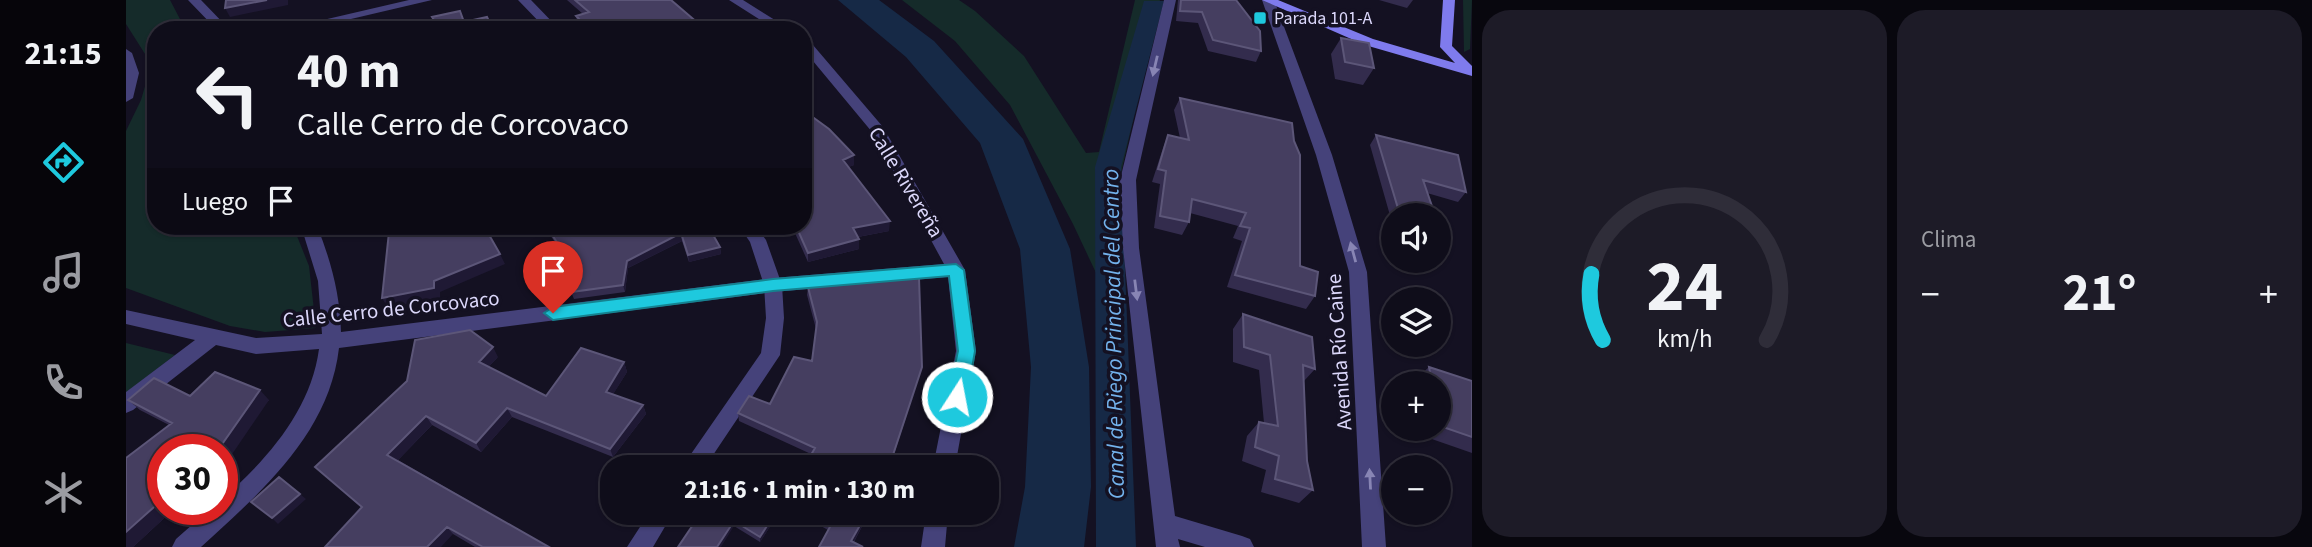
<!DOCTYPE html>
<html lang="es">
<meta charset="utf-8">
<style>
body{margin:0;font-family:"Source Sans 3",sans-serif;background:#1d1b27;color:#f1f3f6;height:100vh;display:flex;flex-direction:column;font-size:26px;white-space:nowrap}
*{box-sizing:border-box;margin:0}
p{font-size:23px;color:#9b9ca2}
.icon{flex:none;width:38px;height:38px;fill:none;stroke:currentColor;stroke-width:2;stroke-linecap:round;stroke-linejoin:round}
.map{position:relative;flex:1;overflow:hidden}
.sheet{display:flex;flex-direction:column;gap:10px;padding:10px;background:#08070e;width:840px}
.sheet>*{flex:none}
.guide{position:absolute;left:21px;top:21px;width:665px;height:214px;border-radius:28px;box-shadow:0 2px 5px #0004,0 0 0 2px #2f2d39;background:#0f0d1a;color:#f1f3f6;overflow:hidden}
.buttons{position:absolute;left:1255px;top:203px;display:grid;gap:14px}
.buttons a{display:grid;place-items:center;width:70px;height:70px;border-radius:50%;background:#0f0d1a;box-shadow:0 2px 5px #0004,0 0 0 2px #2f2d39;font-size:35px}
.speed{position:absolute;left:21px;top:434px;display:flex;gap:14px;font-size:35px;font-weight:700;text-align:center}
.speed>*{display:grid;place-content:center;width:91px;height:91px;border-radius:50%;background:#0f0d1a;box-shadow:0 2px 5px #0004,0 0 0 2px #2f2d39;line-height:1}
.speed .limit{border:10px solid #d22;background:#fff;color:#111}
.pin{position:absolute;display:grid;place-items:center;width:60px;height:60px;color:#fff;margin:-72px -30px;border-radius:50% 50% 50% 0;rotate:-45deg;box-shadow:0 0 7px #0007}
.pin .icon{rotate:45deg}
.me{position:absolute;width:77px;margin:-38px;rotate:11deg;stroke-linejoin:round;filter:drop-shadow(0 0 5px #0008)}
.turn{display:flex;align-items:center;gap:24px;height:147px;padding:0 35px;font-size:32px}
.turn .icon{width:91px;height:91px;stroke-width:2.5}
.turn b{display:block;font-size:49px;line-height:60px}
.then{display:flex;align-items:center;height:66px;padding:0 35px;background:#0003;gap:14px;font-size:26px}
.big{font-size:52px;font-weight:700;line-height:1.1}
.sheet .card{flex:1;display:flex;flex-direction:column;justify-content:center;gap:10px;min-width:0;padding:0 24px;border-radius:28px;background:#1d1b27}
.sheet .dial{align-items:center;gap:0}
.dial svg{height:182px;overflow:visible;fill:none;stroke:#2f2d39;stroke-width:7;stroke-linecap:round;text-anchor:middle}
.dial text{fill:#f1f3f6;stroke:none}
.heat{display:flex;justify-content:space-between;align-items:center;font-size:38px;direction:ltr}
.sheet .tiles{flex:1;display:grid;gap:10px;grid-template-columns:repeat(2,1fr)}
.trip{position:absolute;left:474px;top:455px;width:399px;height:70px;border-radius:28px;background:#0f0d1a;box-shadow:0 2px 5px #0004,0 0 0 2px #2f2d39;font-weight:700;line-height:70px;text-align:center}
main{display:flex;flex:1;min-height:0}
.tabs{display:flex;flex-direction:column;width:126px;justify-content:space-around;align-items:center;background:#06050a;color:#9b9ca2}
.tabs .icon{width:49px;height:49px}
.tabs .active{color:#1ec9de}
.tabs b{font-size:32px;color:#f1f3f6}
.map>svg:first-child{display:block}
</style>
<main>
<nav class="tabs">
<b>21:15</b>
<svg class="icon active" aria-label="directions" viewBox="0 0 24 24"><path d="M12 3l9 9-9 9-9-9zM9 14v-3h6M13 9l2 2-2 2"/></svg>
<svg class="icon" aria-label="music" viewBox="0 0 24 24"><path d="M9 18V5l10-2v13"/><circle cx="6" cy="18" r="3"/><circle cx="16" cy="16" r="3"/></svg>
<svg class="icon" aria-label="phone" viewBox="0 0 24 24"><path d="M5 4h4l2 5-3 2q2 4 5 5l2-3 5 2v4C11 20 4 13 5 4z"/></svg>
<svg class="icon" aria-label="climate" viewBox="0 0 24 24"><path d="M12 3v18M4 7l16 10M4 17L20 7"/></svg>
</nav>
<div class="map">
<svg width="1346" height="547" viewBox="0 0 1346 547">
<rect width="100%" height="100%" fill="#141122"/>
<path fill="#152b2a" d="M0 0H44L55 21 67 30H30V226H167L183 266 190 328 139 332 104 326 0 288V131L15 100 22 76 19 54 0 24Z
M776 0H833L849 11 898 56 960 153 973 152 1009 0H1034L991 191 1001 475 981 470 979 292 947 224 884 105 829 41Z
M1337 0H1346L1344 49 1338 52Z
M0 343 49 355 0 393Z"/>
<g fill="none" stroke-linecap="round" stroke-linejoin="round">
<path fill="#162946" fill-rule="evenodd" d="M1018 1H1038L995 167 1010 547H970L969 167Z"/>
<path fill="#162946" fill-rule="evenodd" d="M712 0H753L808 41 897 139 944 249 963 367 965 487 958 547H888L899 487 905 367 894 249 854 143 780 57Z"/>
<path fill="#45427a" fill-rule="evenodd" d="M425 24 429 25V29L408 30Z"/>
<path fill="#45427a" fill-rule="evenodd" d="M62 0H75L104 30H91Z
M283 0H306L178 30H154Z
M603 0H617L665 30H650Z
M1038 0H1050L1010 180 1013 248 1049 516 1116 536 1124 539 1128 547H1079L1052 539 1054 547H1030L997 248 994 180Z
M1136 0H1148L1206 155 1241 272 1260 547H1236L1223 272 1190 155Z
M677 37 681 38 757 127 839 270 850 351 829 467H807L830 351 822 277 647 292 213 348C203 434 135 492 75 547H46L50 539 84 509H96V499C141 460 185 410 193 349L130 354 90 345 7 410 0 413V392L69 340 0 324V310L130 338 196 334 192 281 175 226H191C205 261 214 294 215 332L647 278 818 264 746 132 677 49Z
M0 49 6 53 13 73 7 98 0 102Z
M800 513H822L819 547H795Z"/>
<path fill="#45427a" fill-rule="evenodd" d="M392 0H405L434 30H421Z
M613 226H630L640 240 656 285 658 318 654 355 579 467H556L635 353 640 318 638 285 624 242Z
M523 513H547L527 547H501Z"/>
<path fill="#7f7bed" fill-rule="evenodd" d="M1136 0H1152L1247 39 1329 63 1314 47 1317 0H1329L1326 46 1346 66V76L1239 45Z"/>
</g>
<path fill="#332c4d" d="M441 0H545L580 30H457L452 26 450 16 457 14Z
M1052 0H1110L1135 51 1130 62 1082 51 1072 23 1050 21Z
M1253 0H1287L1281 8Z
M306 17 338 22 367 30H311Z
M1215 38 1248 68 1237 85 1209 79 1205 54Z
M1054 98 1174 266 1189 296 1180 309 1101 287 1116 241 1107 238 1112 226 1064 213 1063 222 1056 235 1028 228 1034 184 1026 182 1037 148 1042 135 1054 138 1048 110Z
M677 110 728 165 722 167 763 231 732 237 733 249 682 262 669 233 664 226H677Z
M1250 135 1340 192 1332 202 1301 193 1309 215H1267V226L1244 145Z
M418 226H582L594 247 595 254 563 262 556 241 502 268 499 292 448 299 445 292 447 269Z
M696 283 796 367 764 467H678L685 454 613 421 612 413 644 404 686 361 690 329 681 295 682 287 696 285Z
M1117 314 1189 369 1178 381 1181 461 1187 490 1173 503 1135 492 1140 470 1116 461 1121 436 1133 422 1138 423 1133 370 1107 362V329Z
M372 357 362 367 420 396 498 362 501 372 487 394 517 405 520 414 487 457 386 417 355 452 306 425 272 460 423 547H349L327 534 236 508 189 467Z
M1303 367 1346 381V453L1300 437 1299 429H1312V383H1291L1290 379Z
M64 396 143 400 37 509H48L7 547 43 425 14 410 2 400Z
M575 513H652V514L634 542 608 526Z
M672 513H743L728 542 702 530Z"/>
<path fill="#1f1934" d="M141 0H162V5L104 17 99 8Z
M728 155V165L716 170 717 160Z
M764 221 763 231 726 238 727 228Z
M555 233 556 241 502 268 499 292 497 285 501 261Z
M733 239V249L682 262V253Z
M594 247 595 254 563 262 562 255Z
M374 254 379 264 314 292V298L262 308 256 298 308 281Z
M367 347 372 357 358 371 353 362Z
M498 362 501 372 483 401 480 392Z
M796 367 764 467H763Z
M134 390 143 400 96 469V450H92Z
M517 405 520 414 487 457 484 449Z
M381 408 386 417 355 452 350 443Z
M300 416 306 425 269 463 261 455Z
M174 494 180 499 152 524 146 518Z
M37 499V509H48L7 547H0V532Z
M649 513H652V514L634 542V537Z
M741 513H743L725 547V541Z
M608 521V526L595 547H591Z
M321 527 327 534 315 547H301Z"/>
<path fill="#453e60" stroke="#5c5678" stroke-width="2" d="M100 0H141L99 8Z
M449 0H545L580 30H464L450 16 463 12Z
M1055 0H1110L1134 31 1135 51 1087 40 1076 12 1054 11Z
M334 11 338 22 361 17 367 30H315L306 17Z
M1215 38 1243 43 1248 68 1219 62Z
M1054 98 1166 123 1168 141 1174 155V266L1192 272 1189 296 1109 275 1124 228 1114 226 1120 213 1066 199 1063 222 1034 216 1040 171 1032 169 1042 135 1063 140Z
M677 110 703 129 728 155 717 160 764 221 727 228 733 239 682 253 670 226H677Z
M1250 135 1332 155 1340 192 1297 180 1309 215H1274Z
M278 226H358L374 254 308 281V288L256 298 263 232Z
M420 226H582L594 247 562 255 555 233 501 261 497 285 445 292 447 266Z
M793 278 796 367 763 467H678L689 448 612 413 623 396 644 404 668 357 686 361 691 322 682 287 697 285 696 283Z
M1117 314 1186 337 1189 369 1177 365 1181 461 1187 490 1149 479 1153 456 1129 447 1133 422 1152 426 1144 355 1118 347Z
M344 330 367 347 353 362 420 396 455 348 498 362 480 392 517 405 484 449 381 408 350 443 300 416 261 455 423 547H357L321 527 301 547H199L236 507 189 467 281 381 289 340Z
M1303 367 1346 381V437L1314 426 1312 416V383H1306Z
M89 372 134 390 92 450H37V499L0 532V458L46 423 2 400 28 378 64 396Z
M153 477 174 494 146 518 125 502Z
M575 513H649L634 537 608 521 591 547H552Z
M684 513H741L725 541 737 547H693L705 525Z"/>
<defs><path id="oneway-solid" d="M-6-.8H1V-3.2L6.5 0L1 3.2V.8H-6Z" transform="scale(1.75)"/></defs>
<g fill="#8885b4">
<use href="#oneway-solid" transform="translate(1029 66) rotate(103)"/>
<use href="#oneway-solid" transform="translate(1227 252) rotate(-105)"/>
<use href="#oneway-solid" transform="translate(1010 290) rotate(83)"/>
<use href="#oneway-solid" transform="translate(1244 479) rotate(-93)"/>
</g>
<path fill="#1ec9de" stroke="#148390" stroke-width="2" d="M830 264 838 270 849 351 841 397 838 403H825L822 397 832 351 823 276 647 291 427 320 418 313 427 307 647 279Z"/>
<rect fill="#1ec9de" stroke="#141122" stroke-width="2.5" x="1127" y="11" width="14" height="14" rx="3.5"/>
<g text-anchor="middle" stroke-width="7" stroke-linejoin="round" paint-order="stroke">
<g font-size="18" fill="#dbd7fa" stroke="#141122" text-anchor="start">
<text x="1148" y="24">Parada 101-A</text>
</g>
<g font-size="21" fill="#dbd7fa" stroke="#141122">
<text transform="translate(780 182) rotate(59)" y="7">Calle Rivereña</text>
<text transform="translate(265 309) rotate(-6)" y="7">Calle Cerro de Corcovaco</text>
<text transform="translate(1213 352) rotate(-94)" y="7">Avenida Río Caine</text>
</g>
<g font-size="23" font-style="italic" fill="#73b2ec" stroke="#141122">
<text transform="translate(987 334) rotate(-91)" y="8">Canal de Riego Principal del Centro</text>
</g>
</g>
</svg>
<div class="buttons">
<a><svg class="icon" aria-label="sound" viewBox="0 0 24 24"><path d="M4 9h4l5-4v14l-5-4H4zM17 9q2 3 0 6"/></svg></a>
<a><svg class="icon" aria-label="layers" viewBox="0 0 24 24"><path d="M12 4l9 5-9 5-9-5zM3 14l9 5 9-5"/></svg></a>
<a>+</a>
<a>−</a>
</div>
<div class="speed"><div class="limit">30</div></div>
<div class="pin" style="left:427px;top:313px;background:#d93025"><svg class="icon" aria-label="arrive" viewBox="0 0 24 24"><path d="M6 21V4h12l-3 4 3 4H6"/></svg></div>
<svg class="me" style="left:831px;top:397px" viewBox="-20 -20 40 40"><circle r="17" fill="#1ec9de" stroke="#fff" stroke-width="3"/><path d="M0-11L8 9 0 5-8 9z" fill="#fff"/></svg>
<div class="trip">21:16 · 1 min · 130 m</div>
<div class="guide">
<div class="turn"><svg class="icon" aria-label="left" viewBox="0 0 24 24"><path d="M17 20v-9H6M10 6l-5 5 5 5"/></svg><div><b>40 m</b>Calle Cerro de Corcovaco</div></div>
<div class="then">Luego<svg class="icon" aria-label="arrive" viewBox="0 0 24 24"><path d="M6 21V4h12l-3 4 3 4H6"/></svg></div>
</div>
</div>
<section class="sheet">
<div class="tiles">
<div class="card dial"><svg viewBox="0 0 100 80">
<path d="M14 69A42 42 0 1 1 86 69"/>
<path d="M14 69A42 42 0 0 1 9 40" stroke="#1ec9de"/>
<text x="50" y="56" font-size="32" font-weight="700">24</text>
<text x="50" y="72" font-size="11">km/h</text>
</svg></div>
<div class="card"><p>Clima</p>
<div class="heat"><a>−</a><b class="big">21°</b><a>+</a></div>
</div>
</div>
</section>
</main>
